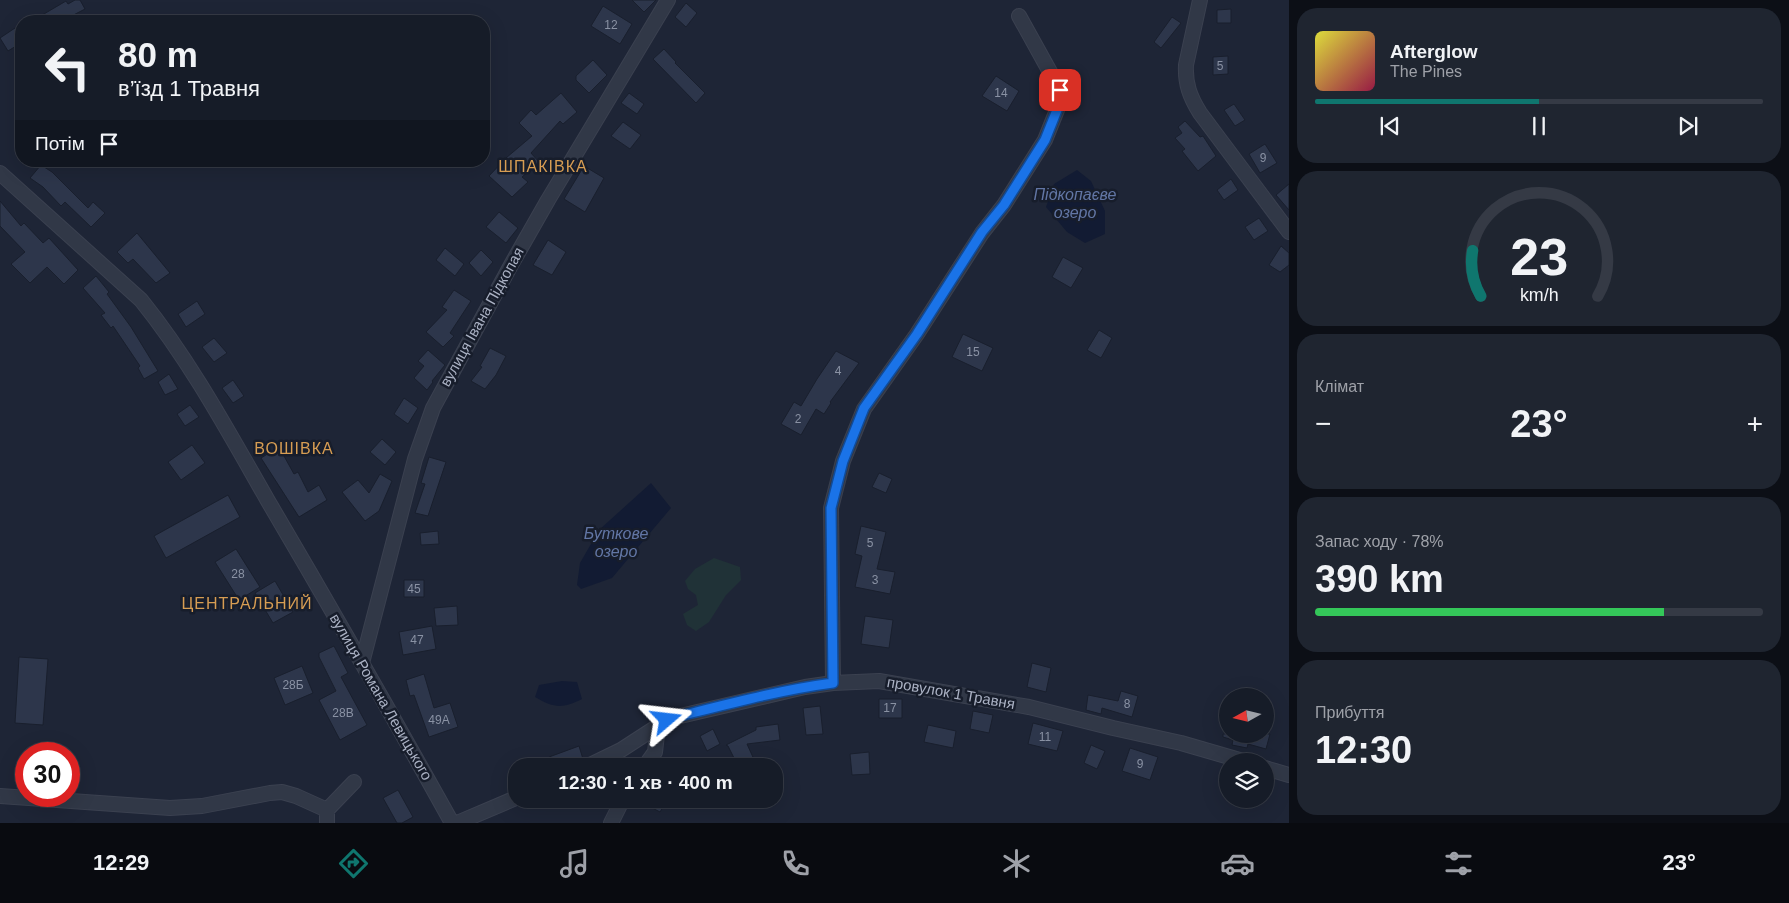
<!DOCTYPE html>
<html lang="uk">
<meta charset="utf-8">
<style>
body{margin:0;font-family:Helvetica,sans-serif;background:#1f2530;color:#f1f3f6;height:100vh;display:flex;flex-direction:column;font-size:19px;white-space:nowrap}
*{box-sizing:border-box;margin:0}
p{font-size:16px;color:#9ea1a8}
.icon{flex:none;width:28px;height:28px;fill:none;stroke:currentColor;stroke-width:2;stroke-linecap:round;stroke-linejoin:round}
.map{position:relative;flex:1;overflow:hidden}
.details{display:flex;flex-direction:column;gap:8px;padding:8px;background:#0c0f16;width:500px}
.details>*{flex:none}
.hud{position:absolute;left:15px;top:15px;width:475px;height:152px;border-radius:20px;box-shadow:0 5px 20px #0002,0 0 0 1px #353a45;background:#161c28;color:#f1f3f6;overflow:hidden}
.needle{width:32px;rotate:262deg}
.controls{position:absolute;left:1219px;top:688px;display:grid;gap:10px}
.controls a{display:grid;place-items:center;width:55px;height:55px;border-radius:50%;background:#161c28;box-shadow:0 5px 20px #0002,0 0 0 1px #353a45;font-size:25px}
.speed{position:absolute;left:15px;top:742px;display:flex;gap:10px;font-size:25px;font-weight:700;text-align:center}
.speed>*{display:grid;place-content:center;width:65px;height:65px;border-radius:50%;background:#161c28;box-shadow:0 5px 20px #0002,0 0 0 1px #353a45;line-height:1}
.speed .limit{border:8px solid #d22;background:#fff;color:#111}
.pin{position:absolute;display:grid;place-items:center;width:42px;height:42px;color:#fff;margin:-21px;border-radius:10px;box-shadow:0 2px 8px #0006}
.me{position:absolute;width:55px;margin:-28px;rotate:73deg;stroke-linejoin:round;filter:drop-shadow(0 0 4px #0008)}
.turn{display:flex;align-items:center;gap:18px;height:105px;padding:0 20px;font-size:22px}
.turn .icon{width:65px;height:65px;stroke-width:2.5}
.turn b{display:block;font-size:35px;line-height:42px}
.then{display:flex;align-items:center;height:48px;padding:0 20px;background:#0003;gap:10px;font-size:19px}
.big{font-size:38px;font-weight:700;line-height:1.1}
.details .tile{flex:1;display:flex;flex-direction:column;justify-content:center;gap:8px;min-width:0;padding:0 18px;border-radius:20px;background:#1f2530}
.details .dial{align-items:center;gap:0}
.dial svg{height:130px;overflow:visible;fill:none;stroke:#353a45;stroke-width:7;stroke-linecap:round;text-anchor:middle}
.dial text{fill:#f1f3f6;stroke:none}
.song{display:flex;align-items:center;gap:15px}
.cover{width:60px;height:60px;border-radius:8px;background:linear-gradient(135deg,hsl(60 70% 55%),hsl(340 70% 35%))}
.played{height:5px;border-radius:2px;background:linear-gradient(90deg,#0f766e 50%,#353a45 50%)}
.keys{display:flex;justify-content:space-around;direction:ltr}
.heat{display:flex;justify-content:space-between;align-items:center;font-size:28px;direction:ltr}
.charge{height:8px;border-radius:4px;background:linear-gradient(90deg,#34c759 78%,#353a45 0)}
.trip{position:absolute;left:508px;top:758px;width:275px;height:50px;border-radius:20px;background:#161c28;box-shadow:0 5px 20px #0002,0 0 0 1px #353a45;font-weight:700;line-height:50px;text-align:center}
.menu{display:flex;height:80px;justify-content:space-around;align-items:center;background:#090b10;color:#9ea1a8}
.menu .icon{width:35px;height:35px}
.menu .active{color:#0f766e}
.menu b{font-size:22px;color:#f1f3f6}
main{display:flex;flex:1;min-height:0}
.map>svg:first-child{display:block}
</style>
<main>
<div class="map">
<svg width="1289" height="823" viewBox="0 0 1289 823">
<rect width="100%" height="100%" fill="#1e2536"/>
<path fill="#203237" d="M714 558 740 567 741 580 726 595 709 622 696 631 687 625 683 614 698 605 696 595 688 589 685 581 695 569Z"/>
<path fill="#121b33" d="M1077 170 1091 181 1105 211V234L1085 243 1067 232 1046 207 1054 184Z
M651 483 671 508 612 578 581 589 577 585 580 563 599 530Z
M562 681 577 682 582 699C562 709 554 708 535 697L539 685Z"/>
<path fill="#2d364b" stroke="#191f2d" d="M75 0H80L85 9 62 21H32L66 1 68 4Z
M632 0H656L644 12Z
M686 3 697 13 686 27 675 17Z
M603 6 632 24 620 44 591 26Z
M1231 9V23H1217V10Z
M1172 17 1181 23 1161 48 1154 42Z
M15 28 21 37V43L8 51 0 38Z
M664 49 676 62 675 63 705 93 696 103 653 59Z
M1228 56V74L1213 75V57Z
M593 60 607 75 589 93 576 80V76Z
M996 76 1019 91 1007 111 982 96Z
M561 93 577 112 563 124 560 121 531 153 539 162 522 177 528 182 512 197 489 176 506 158 532 136 519 123 531 110 536 115Z
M629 93 644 104 637 114 621 103Z
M1234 104 1245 120 1235 126 1224 110Z
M1185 121 1200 137 1203 136 1216 156 1198 171 1182 151 1185 149 1175 138 1182 133 1178 127Z
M623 122 641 135 630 149 611 136Z
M1265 144 1277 163 1260 173 1249 154Z
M41 165 52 172 88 208 93 202 105 213 91 227 65 202 61 206 43 187 30 178Z
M584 166 604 178 585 212 564 199Z
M1231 179 1238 190 1224 200 1217 190Z
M1289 184V210L1276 195Z
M0 201 21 226 24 223 43 243 49 238 78 270 64 284 47 267 30 283 11 264 25 252 0 226Z
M499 212 518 228 506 243 486 227Z
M1259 218 1268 231 1254 240 1245 227Z
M137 233 170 273 156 283 133 259 128 263 117 252Z
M548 240 566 252 552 275 533 265Z
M1281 246 1289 253V265L1280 272 1269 265Z
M445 248 464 264 455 276 436 260Z
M481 250 493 262 481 276 469 263Z
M1063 257 1083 268 1071 288 1052 277Z
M96 276 109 292 107 294 131 327 158 371 144 379 138 368 140 366 113 326 111 328 101 315 105 313 83 288Z
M454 290 471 301 450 333 454 336 443 347 426 332 447 310 442 307Z
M197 301 205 314 186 327 178 314Z
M1099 330 1112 338 1101 358 1087 350Z
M963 334 993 348 982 371 952 357Z
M214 338 227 353 214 362 202 347Z
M490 348 506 356 496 375 485 389 471 381 482 367 480 366Z
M428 350 445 365 432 381 433 382 427 390 414 378 424 366 418 361Z
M836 351 859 363 830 402 831 403 824 414 816 409 801 435 781 424 794 402 801 406 817 379Z
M169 374 178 389 165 395 158 382Z
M233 380 244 396 233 403 222 388Z
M404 398 418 408 408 424 394 414Z
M190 405 199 417 185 426 177 414Z
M382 439 396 452 385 465 370 452Z
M192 445 205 463 181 480 168 462Z
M279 447 294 474 298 472 308 492 319 485 327 500 299 517 261 458Z
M429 457 446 462 428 516 415 513 425 484 421 483Z
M879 473 892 479 886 493 872 487Z
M380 474 392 481 379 511 365 521 342 492 358 480 369 493Z
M228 495 240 517 166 558 154 536Z
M861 526 886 532 877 569 895 572 890 594 855 587 862 556 855 554Z
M438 531 439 544 421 545 420 533Z
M236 549 260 587 239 600 215 562Z
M404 580H424V597H404Z
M275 581 293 612 273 623 255 593Z
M457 606 458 625 436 626 434 608Z
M865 616 893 620 889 648 861 644Z
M432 626 436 649 403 655 399 632Z
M334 646 348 673 341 677 367 725 340 740 319 700 336 691 319 657V653Z
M19 657 48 659 43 725 15 723Z
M1032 663 1051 668 1046 692 1027 687Z
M302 666 313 693 285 705 274 678Z
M424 674 434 708 450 703 458 727 429 737 414 695 410 696 406 680Z
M1121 691 1138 696 1132 717 1102 708 1101 714 1086 710 1088 695 1118 701Z
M879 699H902V718H879Z
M820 706 823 734 806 735 803 708Z
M973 711 993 715 989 733 970 729Z
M1033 723 1063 731 1057 751 1028 744Z
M778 724 780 740 747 744 757 766H738L728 746 726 745 756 730V727Z
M928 725 956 731 953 748 924 742Z
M713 729 720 744 707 751 700 736Z
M1223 734H1270L1266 749 1248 744 1247 748 1232 745 1233 740 1223 737Z
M1091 745 1105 751 1097 769 1084 763Z
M579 746 583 759 581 762 569 766H553L549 757Z
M1130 748 1158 757 1150 780 1122 771Z
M869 752 870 774 852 775 850 754Z
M398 790 413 817 402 823H397L383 798Z
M635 799H668L660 812Z"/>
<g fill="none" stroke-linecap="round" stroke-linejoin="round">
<defs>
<path id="minor" d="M1200 0 1186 65C1185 84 1190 97 1200 113L1289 232
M0 173 141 300C191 362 229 433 268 501 331 608 392 715 452 823
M362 663 415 459 433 408 511 265 548 200 668 0
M833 683 831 508 843 461 864 409 917 334 982 233 1004 205 1045 140 1057 110 1060 90 1019 16
M588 766 621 750 658 726 676 717 805 687 833 683 879 681 1029 707 1113 728 1181 743 1243 761
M645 766 655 752 658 726
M1265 768 1289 775
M0 796 170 808 202 806 270 793 282 792 296 796 327 810 354 782
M327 810V823
M457 823 516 798
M611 823 623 799"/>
</defs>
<use href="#minor" stroke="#3b4150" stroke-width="16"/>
<use href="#minor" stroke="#313847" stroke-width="14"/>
</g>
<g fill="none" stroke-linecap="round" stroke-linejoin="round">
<defs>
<path id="route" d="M667 720 676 717C728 704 780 690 833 683L831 508 843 461 864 408 917 334 982 232 1004 205 1045 140 1057 110 1060 90"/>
</defs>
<use href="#route" stroke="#114b97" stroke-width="12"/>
<use href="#route" stroke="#1a73e8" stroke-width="9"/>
</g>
<g text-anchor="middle" stroke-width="5" stroke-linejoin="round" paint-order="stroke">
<g font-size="12" fill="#8a92a4">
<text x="611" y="29">12</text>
<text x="1220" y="70">5</text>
<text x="1001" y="97">14</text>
<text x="1263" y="162">9</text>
<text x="973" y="356">15</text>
<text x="838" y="375">4</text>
<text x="798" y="423">2</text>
<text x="870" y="547">5</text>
<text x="238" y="578">28</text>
<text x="875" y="584">3</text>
<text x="414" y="593">45</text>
<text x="417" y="644">47</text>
<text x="293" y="689">28Б</text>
<text x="1127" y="708">8</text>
<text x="890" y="712">17</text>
<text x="343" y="717">28В</text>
<text x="439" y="724">49А</text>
<text x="1045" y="741">11</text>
<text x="1140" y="768">9</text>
</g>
<g font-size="15" fill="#abb2c4" stroke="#171d2b">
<text transform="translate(482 317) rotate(-61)" y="5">вулиця Івана Підкопая</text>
<text transform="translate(951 693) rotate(10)" y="5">провулок 1 Травня</text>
<text transform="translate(381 697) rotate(60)" y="5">вулиця Романа Левицького</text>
</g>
<g font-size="16" letter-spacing="1" fill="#d79d53" stroke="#171d2b">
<text x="543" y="172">ШПАКІВКА</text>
<text x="294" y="454">ВОШІВКА</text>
<text x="247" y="609">ЦЕНТРАЛЬНИЙ</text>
</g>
<g font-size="16" font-style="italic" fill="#6276a5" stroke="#171d2b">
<text x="1075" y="200">Підкопаєве<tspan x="1075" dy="18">озеро</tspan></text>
<text x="616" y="539">Буткове<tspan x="616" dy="18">озеро</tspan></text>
</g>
</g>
</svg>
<div class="controls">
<a><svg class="needle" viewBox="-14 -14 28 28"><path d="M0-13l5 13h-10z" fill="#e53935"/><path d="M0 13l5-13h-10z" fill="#9ea1a8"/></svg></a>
<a><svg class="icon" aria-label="layers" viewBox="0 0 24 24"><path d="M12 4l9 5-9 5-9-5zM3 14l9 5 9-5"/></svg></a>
</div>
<div class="speed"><div class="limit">30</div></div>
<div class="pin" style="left:1060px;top:90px;background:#d93025"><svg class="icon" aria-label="arrive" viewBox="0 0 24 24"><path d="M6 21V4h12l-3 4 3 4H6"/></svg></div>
<svg class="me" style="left:667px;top:720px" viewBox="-20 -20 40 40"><path d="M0-17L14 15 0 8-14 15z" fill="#1a73e8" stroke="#fff" stroke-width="4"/></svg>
<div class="trip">12:30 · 1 хв · 400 m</div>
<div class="hud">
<div class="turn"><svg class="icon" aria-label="left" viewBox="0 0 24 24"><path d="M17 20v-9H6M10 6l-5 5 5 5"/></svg><div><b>80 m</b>в’їзд 1 Травня</div></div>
<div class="then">Потім<svg class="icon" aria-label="arrive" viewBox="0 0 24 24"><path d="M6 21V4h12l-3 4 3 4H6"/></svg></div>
</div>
</div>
<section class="details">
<div class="tile">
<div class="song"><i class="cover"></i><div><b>Afterglow</b><p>The Pines</p></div></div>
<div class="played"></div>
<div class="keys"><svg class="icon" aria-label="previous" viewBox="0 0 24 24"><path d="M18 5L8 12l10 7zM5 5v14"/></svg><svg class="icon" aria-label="pause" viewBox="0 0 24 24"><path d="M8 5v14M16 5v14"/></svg><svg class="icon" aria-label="next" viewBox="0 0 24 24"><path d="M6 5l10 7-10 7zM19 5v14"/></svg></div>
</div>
<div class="tile dial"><svg viewBox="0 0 100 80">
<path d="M14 69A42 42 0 1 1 86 69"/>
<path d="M14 69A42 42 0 0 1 9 41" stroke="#0f766e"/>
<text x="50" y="56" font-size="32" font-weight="700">23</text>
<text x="50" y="72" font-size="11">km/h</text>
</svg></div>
<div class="tile"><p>Клімат</p>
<div class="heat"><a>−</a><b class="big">23°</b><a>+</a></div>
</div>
<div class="tile"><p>Запас ходу · 78%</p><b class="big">390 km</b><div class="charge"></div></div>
<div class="tile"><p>Прибуття</p><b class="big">12:30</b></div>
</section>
</main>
<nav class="menu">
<b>12:29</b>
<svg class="icon active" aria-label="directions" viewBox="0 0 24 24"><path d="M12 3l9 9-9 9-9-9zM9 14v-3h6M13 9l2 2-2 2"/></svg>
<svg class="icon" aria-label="music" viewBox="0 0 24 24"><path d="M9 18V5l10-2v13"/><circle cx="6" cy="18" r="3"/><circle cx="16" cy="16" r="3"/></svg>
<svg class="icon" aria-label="phone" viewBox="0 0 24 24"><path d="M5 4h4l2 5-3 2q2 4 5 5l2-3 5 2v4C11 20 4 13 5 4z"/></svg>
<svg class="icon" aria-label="climate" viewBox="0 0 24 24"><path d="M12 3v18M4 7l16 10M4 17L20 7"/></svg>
<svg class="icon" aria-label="car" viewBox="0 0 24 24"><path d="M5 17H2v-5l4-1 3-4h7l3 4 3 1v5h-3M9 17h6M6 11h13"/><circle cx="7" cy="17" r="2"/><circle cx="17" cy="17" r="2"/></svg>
<svg class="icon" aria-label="filters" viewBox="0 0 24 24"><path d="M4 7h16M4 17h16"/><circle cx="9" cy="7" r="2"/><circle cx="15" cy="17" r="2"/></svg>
<b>23°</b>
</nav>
